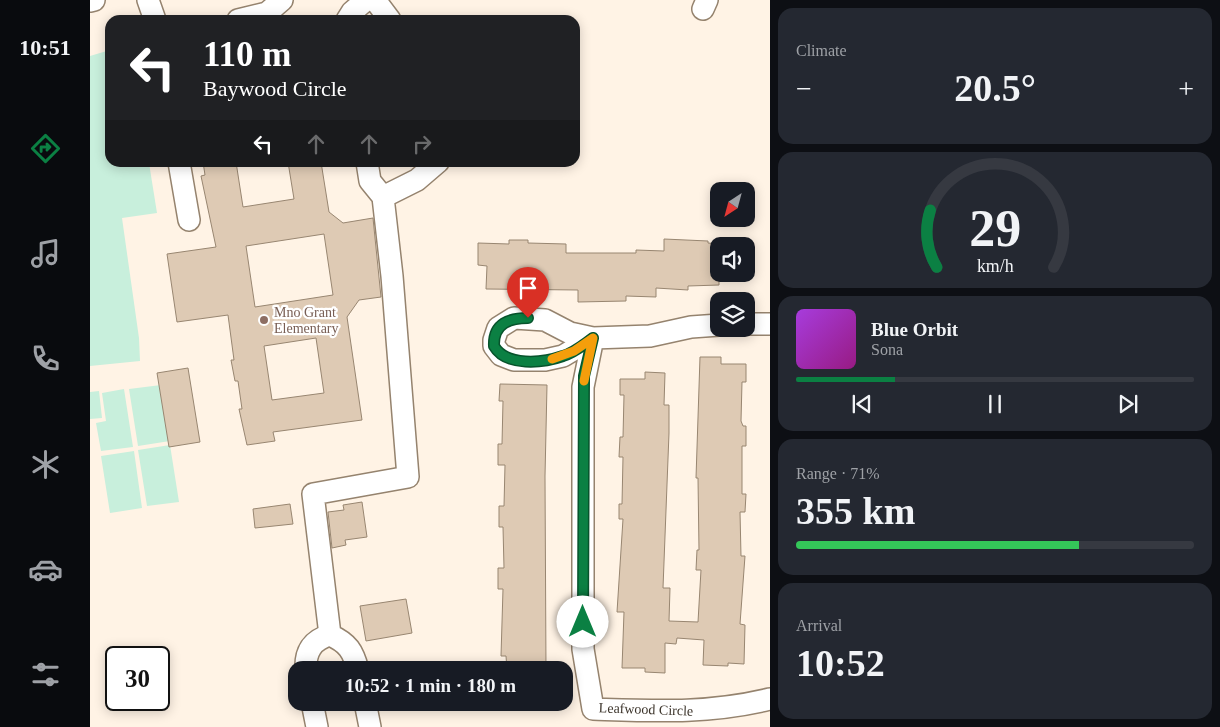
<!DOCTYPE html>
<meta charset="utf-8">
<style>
body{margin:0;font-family:Georgia,serif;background:#242831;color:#f1f3f6;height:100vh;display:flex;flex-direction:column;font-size:19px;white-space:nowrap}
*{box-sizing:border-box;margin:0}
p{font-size:16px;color:#9ea1a6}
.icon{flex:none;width:28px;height:28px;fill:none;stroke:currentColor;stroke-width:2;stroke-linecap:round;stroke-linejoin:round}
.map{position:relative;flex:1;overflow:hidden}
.panel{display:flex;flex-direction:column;gap:8px;padding:8px;background:#0d0f14;width:450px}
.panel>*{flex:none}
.guide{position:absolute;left:15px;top:15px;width:475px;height:152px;border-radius:15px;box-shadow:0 2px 12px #0003;background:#202124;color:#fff;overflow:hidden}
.needle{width:32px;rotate:216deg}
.fabs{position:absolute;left:620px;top:182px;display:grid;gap:10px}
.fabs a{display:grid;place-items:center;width:45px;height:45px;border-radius:10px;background:#171b24;box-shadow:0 2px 12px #0003;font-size:25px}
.speed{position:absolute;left:15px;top:646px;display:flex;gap:10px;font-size:25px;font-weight:700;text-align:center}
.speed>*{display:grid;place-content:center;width:65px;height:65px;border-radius:50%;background:#171b24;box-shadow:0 2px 12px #0003;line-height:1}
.speed .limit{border:2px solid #111;border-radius:8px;background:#fff;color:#111}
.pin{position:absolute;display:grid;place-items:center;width:42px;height:42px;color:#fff;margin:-51px -21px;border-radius:50% 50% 50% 0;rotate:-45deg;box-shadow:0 0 5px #0007}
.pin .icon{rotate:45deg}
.me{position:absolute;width:55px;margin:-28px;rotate:0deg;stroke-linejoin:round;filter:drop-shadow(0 0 4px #0008)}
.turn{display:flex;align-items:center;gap:18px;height:105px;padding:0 15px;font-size:22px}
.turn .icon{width:65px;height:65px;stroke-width:2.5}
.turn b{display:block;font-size:35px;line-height:42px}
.lanes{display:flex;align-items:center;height:48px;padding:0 15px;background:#0003;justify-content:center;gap:25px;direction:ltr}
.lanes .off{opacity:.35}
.big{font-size:38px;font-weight:700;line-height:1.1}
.panel .tile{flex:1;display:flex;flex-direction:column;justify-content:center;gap:8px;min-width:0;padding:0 18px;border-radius:15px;background:#242831}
.panel .dial{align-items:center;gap:0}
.dial svg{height:130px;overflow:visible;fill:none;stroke:#363941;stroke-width:7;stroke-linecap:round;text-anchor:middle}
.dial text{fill:#f1f3f6;stroke:none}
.song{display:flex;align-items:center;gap:15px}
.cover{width:60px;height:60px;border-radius:8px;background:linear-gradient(135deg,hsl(280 70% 55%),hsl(310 70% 35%))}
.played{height:5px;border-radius:2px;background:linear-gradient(90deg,#0b8043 25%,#363941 25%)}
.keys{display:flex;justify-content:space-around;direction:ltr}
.heat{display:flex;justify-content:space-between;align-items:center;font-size:28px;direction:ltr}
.charge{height:8px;border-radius:4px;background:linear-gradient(90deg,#34c759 71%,#363941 0)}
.trip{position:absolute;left:198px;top:661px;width:285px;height:50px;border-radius:15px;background:#171b24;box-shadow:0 2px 12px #0003;font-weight:700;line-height:50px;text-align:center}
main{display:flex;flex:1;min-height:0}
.menu{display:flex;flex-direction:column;width:90px;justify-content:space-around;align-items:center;background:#090b0e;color:#9ea1a6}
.menu .icon{width:35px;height:35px}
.menu .selected{color:#0b8043}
.menu b{font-size:22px;color:#f1f3f6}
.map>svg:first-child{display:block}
</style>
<main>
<nav class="menu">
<b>10:51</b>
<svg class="icon selected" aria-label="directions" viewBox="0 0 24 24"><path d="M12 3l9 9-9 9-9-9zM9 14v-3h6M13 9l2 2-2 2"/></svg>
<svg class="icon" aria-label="music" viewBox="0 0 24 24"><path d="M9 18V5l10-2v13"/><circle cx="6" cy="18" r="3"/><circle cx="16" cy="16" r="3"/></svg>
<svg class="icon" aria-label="phone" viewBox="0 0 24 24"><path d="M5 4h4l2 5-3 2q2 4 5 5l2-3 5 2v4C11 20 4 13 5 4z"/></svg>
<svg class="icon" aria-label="climate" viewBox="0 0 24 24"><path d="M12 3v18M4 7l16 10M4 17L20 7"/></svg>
<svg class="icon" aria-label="car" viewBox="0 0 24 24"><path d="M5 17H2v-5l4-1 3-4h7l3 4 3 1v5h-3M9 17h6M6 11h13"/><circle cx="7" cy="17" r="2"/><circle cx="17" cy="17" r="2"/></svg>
<svg class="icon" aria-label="filters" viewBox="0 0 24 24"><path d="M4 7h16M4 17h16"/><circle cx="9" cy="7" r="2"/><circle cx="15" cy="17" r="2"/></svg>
</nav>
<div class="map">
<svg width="680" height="727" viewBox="0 0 680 727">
<rect width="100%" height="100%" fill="#fff3e5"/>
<path fill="#c8efdc" d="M20 50V162L59 163 67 213 32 218 49 338 50 361 0 366V56Z
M71 385 80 441 48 446 39 389Z
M34 389 43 447 11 451 6 423 16 421 12 393Z
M9 391 12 418 0 419V392Z
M80 445 89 502 57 506 48 450Z
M44 451 52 508 20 513 11 456Z"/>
<path fill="#decab4" stroke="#988671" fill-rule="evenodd" d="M113 162H146L153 207 204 199 198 162H231L239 212 253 223 283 218 291 297 269 300 257 317 272 420 183 432 185 441 157 445 149 409H152L148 381H145L141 360H144L138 315 87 322 77 254 126 247 111 176 115 175ZM234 234 243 295 165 307 156 246ZM226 338 234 393 182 400 174 346Z
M574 239 618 241V243L629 244V285L598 286V290L566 288V297L536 296V301L488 302V290L396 289 397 266 388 265V243L419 244V240H438V243L476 244V253H546V250L574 251Z
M610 357H631V364H656V382H652L651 421 653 426H656V446H652V494H656L655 512H650L651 556H655L650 624 655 625 654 664 638 663V666L613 665 614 640 587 638 586 644 575 643V673L555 672V668H532L534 612H527L533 519H529V504H532L533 457H529L530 437H533L534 395H530V379H555V372L575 373 574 405H579V433L573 588H580L579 621 608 622 611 570H606L607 550H609L608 478H606Z
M98 368 110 442 79 447 67 373Z
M410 384 457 385 455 476 456 670H417L416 656H411L413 589H408V568H414L413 527H409V506H414L415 465H408V444H412L413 401H409Z
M272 502 277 537 255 540 256 545 242 548 238 512 254 510 253 505Z
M200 504 203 524 165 528 163 509Z
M316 599 322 633 276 641 270 606Z"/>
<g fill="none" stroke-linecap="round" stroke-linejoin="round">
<defs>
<path id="minor" d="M58 0 65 20
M285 0 300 20
M0 1 4 0
M613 9 617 0
M148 20 177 13 192 0
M257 20 262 12 276 0
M89 162 99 220
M277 162 280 181 293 197 327 180 348 162
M656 324H680
M503 338 493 387V649L503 709C565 711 618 714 680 699
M503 338 473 356 455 360H424L411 355 404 346V340L408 328 424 318 455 320 480 333 503 338 560 336 601 327 629 325
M240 635 223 494 318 477 302 276 293 197
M216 670C215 652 222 640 240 635 258 643 263 651 268 670
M222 702 227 727
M275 702 280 727"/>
</defs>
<use href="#minor" stroke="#95836e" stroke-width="24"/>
<use href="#minor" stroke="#fff" stroke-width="21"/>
</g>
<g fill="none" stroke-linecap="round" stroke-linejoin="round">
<defs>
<path id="route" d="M438 318C420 318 403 323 404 346 416 367 453 363 473 356 484 353 493 345 503 338L494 376 493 622"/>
</defs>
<use href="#route" stroke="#07532c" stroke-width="12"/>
<use href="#route" stroke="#0b8043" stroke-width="9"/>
<path stroke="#f59e0b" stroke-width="9" d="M462 359 484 351 503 338 494 381"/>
</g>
<circle fill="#8d6e63" stroke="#fff" stroke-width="2" cx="174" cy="320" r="5"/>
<g text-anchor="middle" stroke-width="4.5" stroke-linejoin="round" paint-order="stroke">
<g font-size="14" fill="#785e54" stroke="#fff" text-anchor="start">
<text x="184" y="317">Mno Grant<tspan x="184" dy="16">Elementary</tspan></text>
</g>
<g font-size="14" fill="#3c342b" stroke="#fff">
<text transform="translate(556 709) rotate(2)" y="5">Leafwood Circle</text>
</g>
</g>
</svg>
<div class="fabs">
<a><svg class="needle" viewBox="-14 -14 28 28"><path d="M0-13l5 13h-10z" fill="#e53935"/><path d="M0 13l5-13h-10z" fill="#9ea1a6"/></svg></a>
<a><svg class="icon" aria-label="sound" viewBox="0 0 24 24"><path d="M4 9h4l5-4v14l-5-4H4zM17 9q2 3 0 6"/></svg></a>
<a><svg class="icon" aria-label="layers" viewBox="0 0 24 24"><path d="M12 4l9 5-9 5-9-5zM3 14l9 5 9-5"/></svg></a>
</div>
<div class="speed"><div class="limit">30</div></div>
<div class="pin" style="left:438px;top:318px;background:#d93025"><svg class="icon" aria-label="arrive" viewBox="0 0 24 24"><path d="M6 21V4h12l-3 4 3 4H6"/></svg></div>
<svg class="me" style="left:493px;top:622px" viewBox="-20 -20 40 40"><circle r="19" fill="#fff"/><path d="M0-13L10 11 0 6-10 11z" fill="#0b8043"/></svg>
<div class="trip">10:52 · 1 min · 180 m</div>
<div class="guide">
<div class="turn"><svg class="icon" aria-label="left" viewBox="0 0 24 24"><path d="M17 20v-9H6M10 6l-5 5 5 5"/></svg><div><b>110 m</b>Baywood Circle</div></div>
<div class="lanes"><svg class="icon" aria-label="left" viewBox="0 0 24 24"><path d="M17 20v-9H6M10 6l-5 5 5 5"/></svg><svg class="icon off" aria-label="ahead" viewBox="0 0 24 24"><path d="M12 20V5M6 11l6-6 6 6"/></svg><svg class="icon off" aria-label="ahead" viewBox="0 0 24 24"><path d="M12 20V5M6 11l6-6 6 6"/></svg><svg class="icon off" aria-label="right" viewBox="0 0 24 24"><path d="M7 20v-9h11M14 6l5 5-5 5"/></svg></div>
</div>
</div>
<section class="panel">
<div class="tile"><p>Climate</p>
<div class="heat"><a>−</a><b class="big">20.5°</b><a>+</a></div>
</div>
<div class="tile dial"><svg viewBox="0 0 100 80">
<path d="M14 69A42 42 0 1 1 86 69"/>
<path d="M14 69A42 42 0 0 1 10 34" stroke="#0b8043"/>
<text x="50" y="56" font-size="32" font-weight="700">29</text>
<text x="50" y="72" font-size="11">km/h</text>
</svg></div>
<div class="tile">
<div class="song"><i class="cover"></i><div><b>Blue Orbit</b><p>Sona</p></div></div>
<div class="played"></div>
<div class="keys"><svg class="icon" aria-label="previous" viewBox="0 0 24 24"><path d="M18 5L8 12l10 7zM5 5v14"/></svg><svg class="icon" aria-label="pause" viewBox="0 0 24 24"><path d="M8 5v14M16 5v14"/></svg><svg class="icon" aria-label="next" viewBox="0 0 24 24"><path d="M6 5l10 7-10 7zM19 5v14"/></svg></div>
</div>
<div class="tile"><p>Range · 71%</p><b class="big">355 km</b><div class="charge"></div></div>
<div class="tile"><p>Arrival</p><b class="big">10:52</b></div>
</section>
</main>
